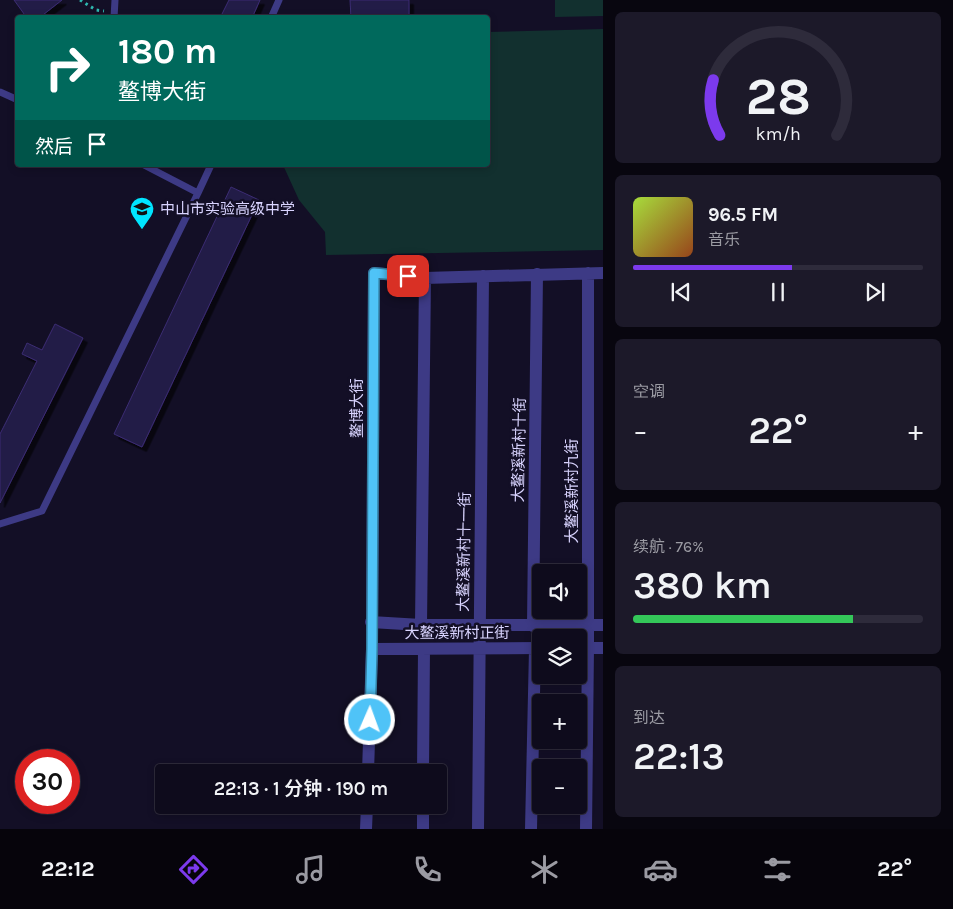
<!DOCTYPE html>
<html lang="zh">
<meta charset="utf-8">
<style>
body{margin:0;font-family:Karla,"Noto Sans SC",sans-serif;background:#1c1929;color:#f1f3f6;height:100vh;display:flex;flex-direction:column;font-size:19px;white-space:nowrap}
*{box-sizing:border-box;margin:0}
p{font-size:16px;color:#9b9ba3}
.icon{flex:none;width:28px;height:28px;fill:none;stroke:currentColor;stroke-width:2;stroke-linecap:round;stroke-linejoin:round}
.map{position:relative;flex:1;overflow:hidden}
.drawer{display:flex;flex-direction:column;gap:12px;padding:12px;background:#08060f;width:350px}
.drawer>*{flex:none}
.hud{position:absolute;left:15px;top:15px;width:475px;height:152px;border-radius:5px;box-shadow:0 2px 8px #0003,0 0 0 1px #2e2b3b;background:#00695c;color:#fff;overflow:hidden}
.controls{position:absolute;left:532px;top:564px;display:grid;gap:10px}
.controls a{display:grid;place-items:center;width:55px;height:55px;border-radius:5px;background:#0e0b1c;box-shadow:0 2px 8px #0003,0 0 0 1px #2e2b3b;font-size:25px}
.speed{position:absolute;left:15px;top:749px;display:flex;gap:10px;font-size:25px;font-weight:700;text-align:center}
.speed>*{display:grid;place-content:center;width:65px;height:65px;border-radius:50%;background:#0e0b1c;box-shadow:0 2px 8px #0003,0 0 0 1px #2e2b3b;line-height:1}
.speed .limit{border:8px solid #d22;background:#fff;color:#111}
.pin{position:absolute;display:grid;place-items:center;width:42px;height:42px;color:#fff;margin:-21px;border-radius:10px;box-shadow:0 2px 8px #0006}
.me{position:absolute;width:55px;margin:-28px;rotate:2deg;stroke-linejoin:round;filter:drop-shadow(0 0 4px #0008)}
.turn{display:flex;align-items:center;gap:18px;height:105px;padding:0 20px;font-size:22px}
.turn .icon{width:65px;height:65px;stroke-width:2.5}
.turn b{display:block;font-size:35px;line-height:42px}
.then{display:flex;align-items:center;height:48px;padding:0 20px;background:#0003;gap:10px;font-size:19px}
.big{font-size:38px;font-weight:600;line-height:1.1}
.drawer .tile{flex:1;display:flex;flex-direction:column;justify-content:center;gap:8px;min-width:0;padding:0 18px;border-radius:8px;background:#1c1929}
.drawer .dial{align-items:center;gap:0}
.dial svg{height:130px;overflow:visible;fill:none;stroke:#2e2b3b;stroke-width:7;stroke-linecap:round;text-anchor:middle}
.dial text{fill:#f1f3f6;stroke:none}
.song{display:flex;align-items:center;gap:15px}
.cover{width:60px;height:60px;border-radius:8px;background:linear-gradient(135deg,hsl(80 70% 55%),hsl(20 70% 35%))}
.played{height:5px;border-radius:2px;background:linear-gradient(90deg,#7c3aed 55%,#2e2b3b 55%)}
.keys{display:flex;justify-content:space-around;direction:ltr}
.heat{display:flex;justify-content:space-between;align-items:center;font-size:28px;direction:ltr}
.charge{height:8px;border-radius:4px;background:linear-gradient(90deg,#34c759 76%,#2e2b3b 0)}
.trip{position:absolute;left:155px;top:764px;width:292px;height:50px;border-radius:5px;background:#0e0b1c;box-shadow:0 2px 8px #0003,0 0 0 1px #2e2b3b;font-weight:600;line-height:50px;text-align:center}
.tabs{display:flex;height:80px;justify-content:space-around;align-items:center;background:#06040b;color:#9b9ba3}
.tabs .icon{width:35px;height:35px}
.tabs .on{color:#7c3aed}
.tabs b{font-size:22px;color:#f1f3f6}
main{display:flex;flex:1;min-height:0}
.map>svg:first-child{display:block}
</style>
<main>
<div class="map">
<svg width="603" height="829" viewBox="0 0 603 829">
<defs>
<filter id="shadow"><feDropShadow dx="4.5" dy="4.5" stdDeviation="0" flood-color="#0009"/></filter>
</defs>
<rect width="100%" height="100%" fill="#130f26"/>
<path fill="#12302f" d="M555 0H603V16L555 17Z
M603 29V250L326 255 325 232 299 200 283 165H488V32Z"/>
<path fill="#241b47" stroke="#3b2d73" filter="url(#shadow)" d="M14 0H62L39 18H27Z
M229 0H260L252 18H220Z
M350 0H409V18H351Z
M231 187 259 200 142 447 114 434Z
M55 324 83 338 0 503V434L37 361 22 354 27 343 42 350Z"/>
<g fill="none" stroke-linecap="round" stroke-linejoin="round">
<path stroke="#2fb8b0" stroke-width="3" stroke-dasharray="2.5 4" stroke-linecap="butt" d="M80 0 96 10 104 11"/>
<path stroke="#3d3a85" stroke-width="7" d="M114 18 115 0
M271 18 279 0
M0 92 18 100
M198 193 211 165
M0 524 42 511 198 193 144 165"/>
<path stroke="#3d3a85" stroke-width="12" d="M371 622 421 625H603
M421 625 425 278
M533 626 537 274
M579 648H603
M372 649 541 648
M368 772 372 649 374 273 425 278 603 273
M423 772 424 649
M366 829 367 805
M423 829V805
M478 829 483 276
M531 829 535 649
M586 829 588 647V273"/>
</g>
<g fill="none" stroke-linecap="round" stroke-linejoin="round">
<defs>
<path id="route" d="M370 720 372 649 374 273 408 276"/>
</defs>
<use href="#route" stroke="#337fa1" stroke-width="12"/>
<use href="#route" stroke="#4fc3f7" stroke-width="9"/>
</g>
<defs>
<symbol id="school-pin" viewBox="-11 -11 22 30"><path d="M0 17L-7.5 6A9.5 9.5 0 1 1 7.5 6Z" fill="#00e5ff" stroke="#130f26"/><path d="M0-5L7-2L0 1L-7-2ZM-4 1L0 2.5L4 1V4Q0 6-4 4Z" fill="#111"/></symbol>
</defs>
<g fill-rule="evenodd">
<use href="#school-pin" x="128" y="195" width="28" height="38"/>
</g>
<g text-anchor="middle" stroke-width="5" stroke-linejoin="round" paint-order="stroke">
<g font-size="15" fill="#d9d4ff" stroke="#130f26" text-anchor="start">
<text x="160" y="214">中山市实验高级中学</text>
</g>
<g font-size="15" fill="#d9d4ff" stroke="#130f26">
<text transform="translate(357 408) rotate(-90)" y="5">鳌博大街</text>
<text transform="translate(519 450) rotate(-89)" y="5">大鳌溪新村十街</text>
<text transform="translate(572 491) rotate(-90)" y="5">大鳌溪新村九街</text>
<text transform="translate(464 552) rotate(-89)" y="5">大鳌溪新村十一街</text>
<text x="457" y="638">大鳌溪新村正街</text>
</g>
</g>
</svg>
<div class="controls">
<a><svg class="icon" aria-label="sound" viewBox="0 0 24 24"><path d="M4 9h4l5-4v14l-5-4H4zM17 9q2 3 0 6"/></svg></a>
<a><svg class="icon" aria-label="layers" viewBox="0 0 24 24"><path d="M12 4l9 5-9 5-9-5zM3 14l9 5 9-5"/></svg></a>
<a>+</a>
<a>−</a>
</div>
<div class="speed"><div class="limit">30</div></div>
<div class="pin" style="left:408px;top:276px;background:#d93025"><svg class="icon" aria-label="arrive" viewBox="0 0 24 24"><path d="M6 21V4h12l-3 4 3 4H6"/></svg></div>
<svg class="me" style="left:370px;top:720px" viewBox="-20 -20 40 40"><circle r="17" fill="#4fc3f7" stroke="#fff" stroke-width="3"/><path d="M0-11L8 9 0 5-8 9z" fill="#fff"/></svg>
<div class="trip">22:13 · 1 分钟 · 190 m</div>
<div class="hud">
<div class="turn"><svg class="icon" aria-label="right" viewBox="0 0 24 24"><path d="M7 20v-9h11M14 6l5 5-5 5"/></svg><div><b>180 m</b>鳌博大街</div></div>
<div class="then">然后<svg class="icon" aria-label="arrive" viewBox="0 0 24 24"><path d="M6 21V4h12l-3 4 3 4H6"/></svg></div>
</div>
</div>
<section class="drawer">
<div class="tile dial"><svg viewBox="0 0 100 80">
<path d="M14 69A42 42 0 1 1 86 69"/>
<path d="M14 69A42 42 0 0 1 10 35" stroke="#7c3aed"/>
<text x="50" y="56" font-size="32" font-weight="700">28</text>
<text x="50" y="72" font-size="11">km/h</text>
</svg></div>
<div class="tile">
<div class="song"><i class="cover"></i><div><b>96.5 FM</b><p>音乐</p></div></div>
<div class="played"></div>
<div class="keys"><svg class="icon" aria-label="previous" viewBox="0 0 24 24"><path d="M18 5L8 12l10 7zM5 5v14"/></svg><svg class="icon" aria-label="pause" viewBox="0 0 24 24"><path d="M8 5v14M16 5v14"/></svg><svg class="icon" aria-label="next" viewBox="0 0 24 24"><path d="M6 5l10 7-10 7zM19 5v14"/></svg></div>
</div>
<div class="tile"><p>空调</p>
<div class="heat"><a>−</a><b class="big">22°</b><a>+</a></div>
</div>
<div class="tile"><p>续航 · 76%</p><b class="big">380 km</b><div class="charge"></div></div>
<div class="tile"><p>到达</p><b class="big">22:13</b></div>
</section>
</main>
<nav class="tabs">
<b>22:12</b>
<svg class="icon on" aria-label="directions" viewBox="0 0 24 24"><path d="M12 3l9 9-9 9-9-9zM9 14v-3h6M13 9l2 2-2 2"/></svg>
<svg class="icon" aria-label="music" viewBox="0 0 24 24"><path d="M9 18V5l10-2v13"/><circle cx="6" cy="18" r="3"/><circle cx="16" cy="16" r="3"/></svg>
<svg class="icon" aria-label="phone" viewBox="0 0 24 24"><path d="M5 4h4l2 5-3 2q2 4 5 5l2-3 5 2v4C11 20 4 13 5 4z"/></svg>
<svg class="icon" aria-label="climate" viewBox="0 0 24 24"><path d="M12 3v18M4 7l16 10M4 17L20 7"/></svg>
<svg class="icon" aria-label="car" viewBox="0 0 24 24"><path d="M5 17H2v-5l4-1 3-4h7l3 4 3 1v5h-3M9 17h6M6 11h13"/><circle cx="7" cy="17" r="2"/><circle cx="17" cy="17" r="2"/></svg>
<svg class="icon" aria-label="filters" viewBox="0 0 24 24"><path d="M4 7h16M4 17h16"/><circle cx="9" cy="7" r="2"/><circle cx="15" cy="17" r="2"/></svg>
<b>22°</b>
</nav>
